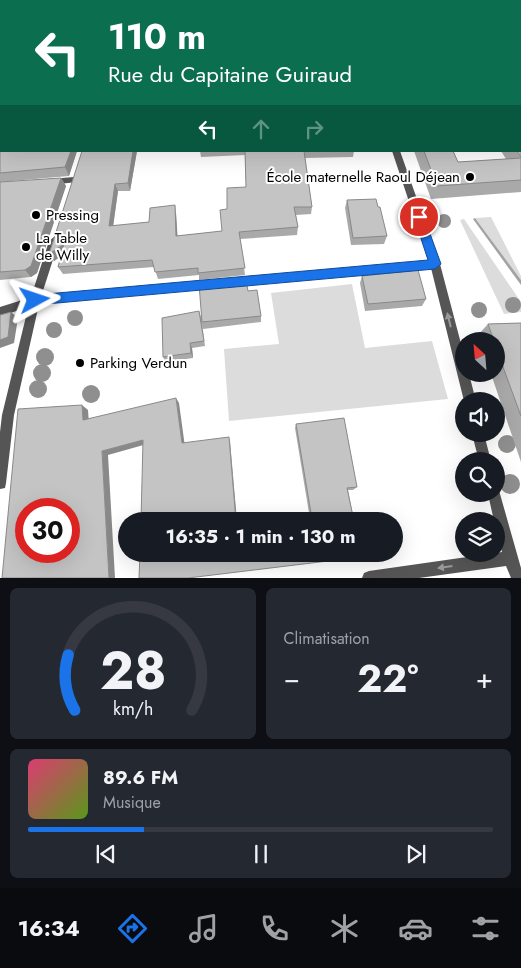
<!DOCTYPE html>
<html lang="fr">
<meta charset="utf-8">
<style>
body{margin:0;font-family:Jost,sans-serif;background:#242831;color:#f1f3f6;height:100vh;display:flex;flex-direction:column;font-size:19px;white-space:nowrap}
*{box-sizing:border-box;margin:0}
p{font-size:16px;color:#9ea1a6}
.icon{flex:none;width:28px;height:28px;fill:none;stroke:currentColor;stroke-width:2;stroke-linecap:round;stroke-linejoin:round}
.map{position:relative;height:578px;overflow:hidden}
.details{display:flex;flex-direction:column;gap:10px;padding:10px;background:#0d0f14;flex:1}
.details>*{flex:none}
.top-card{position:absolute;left:0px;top:0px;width:521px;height:152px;box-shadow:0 5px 20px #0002;background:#0b6e4f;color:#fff;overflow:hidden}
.needle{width:32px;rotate:334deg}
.controls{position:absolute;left:455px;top:332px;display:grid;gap:10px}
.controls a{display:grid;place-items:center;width:50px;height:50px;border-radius:50%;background:#171b24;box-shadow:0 5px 20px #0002;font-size:25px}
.speed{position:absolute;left:15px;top:498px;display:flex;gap:10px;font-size:25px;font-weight:700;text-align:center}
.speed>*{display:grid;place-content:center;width:65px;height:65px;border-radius:50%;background:#171b24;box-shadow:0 5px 20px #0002;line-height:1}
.speed .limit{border:8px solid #d22;background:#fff;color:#111}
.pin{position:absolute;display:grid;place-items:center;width:42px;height:42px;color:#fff;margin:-21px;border:2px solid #fff;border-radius:50%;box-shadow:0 1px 5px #0007}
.me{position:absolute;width:55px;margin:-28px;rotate:85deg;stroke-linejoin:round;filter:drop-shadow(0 0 4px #0008)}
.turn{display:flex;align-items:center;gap:18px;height:105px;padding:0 25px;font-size:22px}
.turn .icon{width:65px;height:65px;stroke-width:2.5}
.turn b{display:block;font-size:35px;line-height:42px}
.lanes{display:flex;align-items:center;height:48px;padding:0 25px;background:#0003;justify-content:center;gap:25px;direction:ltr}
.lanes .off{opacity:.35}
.big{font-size:38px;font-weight:700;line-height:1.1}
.details .widget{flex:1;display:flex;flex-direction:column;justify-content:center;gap:8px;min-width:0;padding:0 18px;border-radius:8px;background:#242831}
.details .dial{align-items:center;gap:0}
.dial svg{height:130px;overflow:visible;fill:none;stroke:#363941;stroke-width:7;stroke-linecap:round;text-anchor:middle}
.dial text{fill:#f1f3f6;stroke:none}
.song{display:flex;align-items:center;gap:15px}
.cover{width:60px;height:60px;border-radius:8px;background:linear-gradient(135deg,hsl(340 70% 55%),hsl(90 70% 35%))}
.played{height:5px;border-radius:2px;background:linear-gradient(90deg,#1a73e8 25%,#363941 25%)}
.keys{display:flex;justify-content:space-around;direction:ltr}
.heat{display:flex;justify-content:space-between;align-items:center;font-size:28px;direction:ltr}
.details .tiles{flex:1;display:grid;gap:10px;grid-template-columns:1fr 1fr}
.widget:last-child{grid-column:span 2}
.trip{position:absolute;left:118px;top:512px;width:285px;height:50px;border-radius:25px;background:#171b24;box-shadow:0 5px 20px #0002;font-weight:700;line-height:50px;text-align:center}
.tabs{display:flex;height:80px;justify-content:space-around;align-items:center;background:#090b0e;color:#9ea1a6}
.tabs .icon{width:35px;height:35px}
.tabs .active{color:#1a73e8}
.tabs b{font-size:22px;color:#f1f3f6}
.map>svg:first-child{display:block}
</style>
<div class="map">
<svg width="521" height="578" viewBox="0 0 521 578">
<rect width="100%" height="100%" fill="#fff"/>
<path fill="#dcdcdc" d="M491 217 521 276V280L475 218Z
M464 219 521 302V312L504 314 460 220Z
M352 284 365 348 432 341 448 399 229 421 224 349 279 344 271 293Z"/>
<path fill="#a3a3a3" d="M475 218 521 280V285L473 219Z"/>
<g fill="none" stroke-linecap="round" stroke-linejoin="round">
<path fill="#555" fill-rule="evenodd" d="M74 177 77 178V182L50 185 46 182 50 179Z"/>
<path fill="#555" fill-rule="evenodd" d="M520 65H521V69H520Z
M392 151H400L440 264 464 355V374H469L476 401H464L431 268 235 286 232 285 230 282 232 279 235 278 429 261Z
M213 280 217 281 218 284 217 287 213 288 35 304 0 317V307L35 296Z
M472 434H484L491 461H479Z
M496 488 499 489 500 494 521 568V578H511L506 566 419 578H362L364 573 369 571 502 552 496 530V521H494L488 494H496Z"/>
<path fill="#555" fill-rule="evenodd" d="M54 237 59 241 40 300 14 415 6 483 5 488 0 489V432L2 415 30 300 49 241Z"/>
</g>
<g fill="#8f8f8f">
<circle cx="444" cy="221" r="7"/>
<circle cx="513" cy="305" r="8"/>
<circle cx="479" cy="310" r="8"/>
<circle cx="75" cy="318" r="8"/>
<circle cx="54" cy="330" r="8"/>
<circle cx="45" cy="357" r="9"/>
<circle cx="42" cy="373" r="9"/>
<circle cx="38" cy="389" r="9"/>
<circle cx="91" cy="394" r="9"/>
<circle cx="507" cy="444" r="9"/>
<circle cx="510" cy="484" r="10"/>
</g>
<path fill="#a9a9a9" d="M0 0H242L1 1 77 151 69 176 0 182Z
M436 0H470L471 1H437Z
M520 107H521V192L431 199 414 151H453L458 162 506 159 501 151H520Z
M82 151H137L130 191H118L113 226 149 222 176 213 177 236 222 231 227 209 246 187 245 155 201 157 200 151H354L353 157 305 158 312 207 311 214 296 215 298 227 297 235 240 239 245 275 199 280V275L158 279 154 267 63 274 58 267 61 256 54 261 49 254Z
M61 178 66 186 37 273 31 277 0 280V182Z
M347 200 378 207 387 236 384 244 351 245 345 208Z
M362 276 426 299 422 306 365 311 360 283Z
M248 291 261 316V322L203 329 202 323 205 346 192 348 193 358 166 362 163 357 199 311 201 317Z
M521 323V462L491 374H496V341H480L478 335 488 324Z
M296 424 357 487 353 490H348L354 521 310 519 295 428Z"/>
<path fill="#898989" d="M71 151H77L69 176 65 167Z
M133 151H137L130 191 128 183Z
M61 178 66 186 37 273 31 277 25 270Z
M115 184 118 191 112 234 109 226Z
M175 205 176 213 178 243 176 236Z
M64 244 69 251 54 261 49 254Z
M11 312 18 318 14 343 0 348V340Z
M190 343 192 348 193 358 191 353Z
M176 398 179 403 185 447 182 443Z
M82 405 88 410 89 424 83 420Z
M229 437 230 441 237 521H236Z
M143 440 147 444 108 455 115 578H109L102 451Z"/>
<path fill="#c4c4c4" stroke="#898989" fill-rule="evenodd" d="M3 0H242V1H2Z
M444 0H470L471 1H445Z
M1 2V151H71L65 167 0 173V3Z
M520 107H521V116L520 115Z
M520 121H521V157L517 151H520Z
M82 151H133L128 183 115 184 109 226 149 222 150 208 175 205 176 236 222 231 220 210 227 209V188L246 187 245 151H304L312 207H294L298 227 239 232 245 268 198 273V268L155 272 152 260 58 267 64 244 49 254Z
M424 151H453L458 162 521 158V180L437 186Z
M61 178 31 266 25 270 0 272V182Z
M376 199 378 207H380L387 236 353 238 347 200Z
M418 270 426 299 368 304 362 276Z
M246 280 248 291 257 290 261 316 202 322 199 284Z
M199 311 204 341 190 343 191 353 163 357 162 318Z
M11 312 8 337 0 340V315Z
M521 323V416L496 348V341H494L488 324Z
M176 398 182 443 229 437 236 521H141L143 440 102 451 109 578H2L18 409 82 405 83 420ZM26 509H69V551H26Z
M344 418 357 487 347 488 354 521H292L312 519 296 424Z
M140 554H360L361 557 188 578H139Z"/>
<defs><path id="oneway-solid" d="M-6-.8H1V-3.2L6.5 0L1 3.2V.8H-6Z" transform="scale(1.25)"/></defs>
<g fill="#999">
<use href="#oneway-solid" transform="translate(449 320) rotate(-104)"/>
<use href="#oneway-solid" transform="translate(445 567) rotate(172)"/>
</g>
<path fill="#1a73e8" stroke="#114b97" d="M419 213 424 217 441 264 435 269 35 305 29 300 35 295 428 260 414 217Z"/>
<g fill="#000" stroke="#fff" stroke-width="2">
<circle cx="470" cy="177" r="5"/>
<circle cx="36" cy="215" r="5"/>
<circle cx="26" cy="247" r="5"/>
<circle cx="80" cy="363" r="5"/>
</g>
<g text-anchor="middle" stroke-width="4" stroke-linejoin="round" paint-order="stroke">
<g font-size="15" fill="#000" stroke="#fff" text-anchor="start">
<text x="460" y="182" text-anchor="end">École maternelle Raoul Déjean</text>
<text x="46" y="220">Pressing</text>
<text x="36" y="243">La Table<tspan x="36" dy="17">de Willy</tspan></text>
<text x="90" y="368">Parking Verdun</text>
</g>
</g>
</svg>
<div class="controls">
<a><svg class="needle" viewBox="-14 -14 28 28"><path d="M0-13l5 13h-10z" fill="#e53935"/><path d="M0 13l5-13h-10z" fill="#9ea1a6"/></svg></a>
<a><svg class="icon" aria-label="sound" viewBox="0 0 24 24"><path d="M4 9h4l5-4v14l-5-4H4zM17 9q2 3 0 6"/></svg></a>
<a><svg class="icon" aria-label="search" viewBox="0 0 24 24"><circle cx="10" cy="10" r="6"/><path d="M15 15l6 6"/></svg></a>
<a><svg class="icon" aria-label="layers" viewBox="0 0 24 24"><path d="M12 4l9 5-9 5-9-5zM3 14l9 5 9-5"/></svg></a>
</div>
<div class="speed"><div class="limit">30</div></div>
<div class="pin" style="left:419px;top:217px;background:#d93025"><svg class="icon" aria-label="arrive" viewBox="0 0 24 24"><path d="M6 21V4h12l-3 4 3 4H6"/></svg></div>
<svg class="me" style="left:35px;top:300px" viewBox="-20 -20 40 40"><path d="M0-17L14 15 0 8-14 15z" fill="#1a73e8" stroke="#fff" stroke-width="4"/></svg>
<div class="trip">16:35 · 1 min · 130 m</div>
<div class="top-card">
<div class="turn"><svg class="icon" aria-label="left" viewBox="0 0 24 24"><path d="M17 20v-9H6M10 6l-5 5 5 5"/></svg><div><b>110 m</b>Rue du Capitaine Guiraud</div></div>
<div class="lanes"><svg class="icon" aria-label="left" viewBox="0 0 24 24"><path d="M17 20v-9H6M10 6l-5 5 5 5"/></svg><svg class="icon off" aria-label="ahead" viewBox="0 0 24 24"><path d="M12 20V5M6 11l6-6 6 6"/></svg><svg class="icon off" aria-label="right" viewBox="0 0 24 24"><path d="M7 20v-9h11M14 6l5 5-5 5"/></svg></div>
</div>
</div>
<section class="details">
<div class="tiles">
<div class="widget dial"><svg viewBox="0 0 100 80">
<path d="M14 69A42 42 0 1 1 86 69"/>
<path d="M14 69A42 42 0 0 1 10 35" stroke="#1a73e8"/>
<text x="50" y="56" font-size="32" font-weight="700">28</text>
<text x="50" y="72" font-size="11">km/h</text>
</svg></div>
<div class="widget"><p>Climatisation</p>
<div class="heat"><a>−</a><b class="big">22°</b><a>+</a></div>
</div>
<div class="widget">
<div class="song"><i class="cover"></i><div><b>89.6 FM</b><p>Musique</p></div></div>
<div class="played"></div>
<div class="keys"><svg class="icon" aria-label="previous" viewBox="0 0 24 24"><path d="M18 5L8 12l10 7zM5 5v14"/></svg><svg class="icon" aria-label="pause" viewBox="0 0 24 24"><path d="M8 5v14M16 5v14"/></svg><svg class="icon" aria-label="next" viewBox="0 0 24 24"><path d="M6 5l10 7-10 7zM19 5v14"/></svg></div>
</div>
</div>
</section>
<nav class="tabs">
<b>16:34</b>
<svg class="icon active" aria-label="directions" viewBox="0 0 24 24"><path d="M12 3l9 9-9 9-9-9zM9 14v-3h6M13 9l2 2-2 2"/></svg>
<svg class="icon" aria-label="music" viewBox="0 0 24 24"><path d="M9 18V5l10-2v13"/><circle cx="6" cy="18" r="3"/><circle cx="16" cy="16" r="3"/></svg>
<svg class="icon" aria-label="phone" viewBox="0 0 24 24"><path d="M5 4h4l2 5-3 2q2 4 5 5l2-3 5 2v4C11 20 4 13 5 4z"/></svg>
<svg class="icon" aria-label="climate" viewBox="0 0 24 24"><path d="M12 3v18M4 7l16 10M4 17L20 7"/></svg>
<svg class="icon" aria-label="car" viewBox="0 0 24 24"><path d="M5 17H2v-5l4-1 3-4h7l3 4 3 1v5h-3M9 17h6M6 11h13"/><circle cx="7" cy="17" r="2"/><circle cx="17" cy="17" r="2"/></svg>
<svg class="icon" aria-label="filters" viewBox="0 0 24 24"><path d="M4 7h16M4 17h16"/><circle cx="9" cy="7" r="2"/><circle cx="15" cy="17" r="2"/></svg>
</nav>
